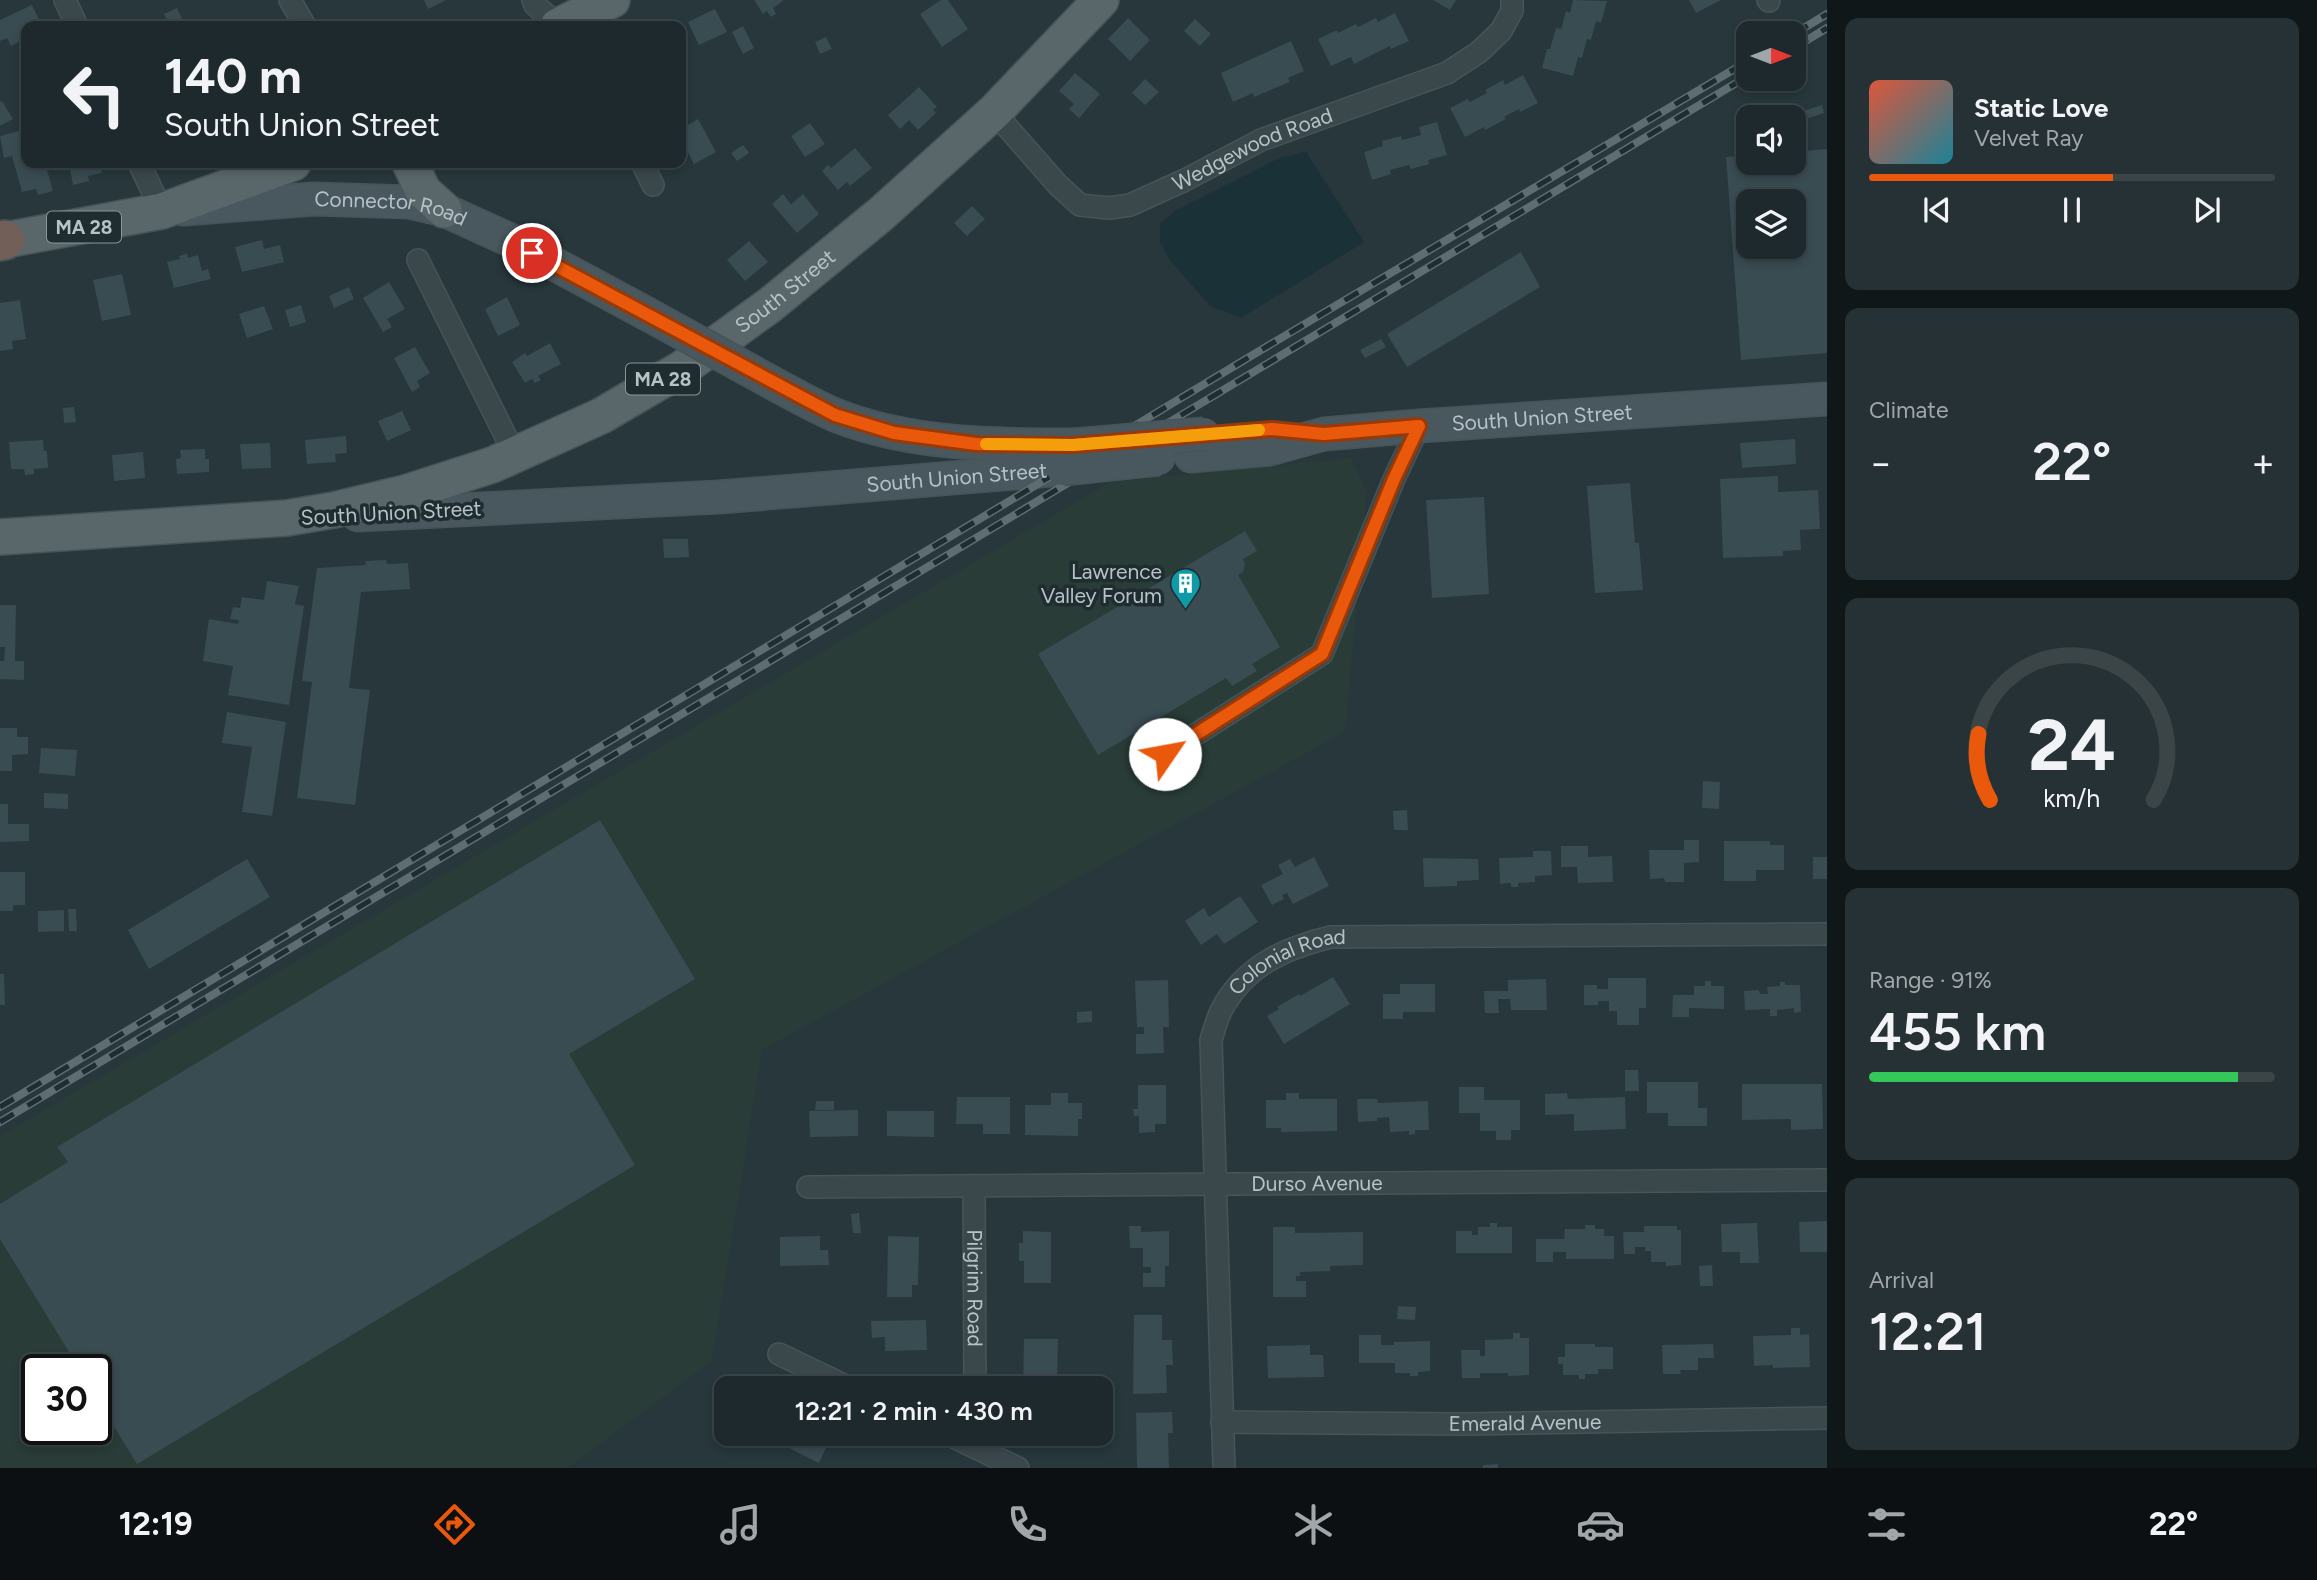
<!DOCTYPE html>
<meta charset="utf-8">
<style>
body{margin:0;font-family:Figtree,sans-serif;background:#253134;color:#f1f3f6;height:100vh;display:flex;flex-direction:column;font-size:26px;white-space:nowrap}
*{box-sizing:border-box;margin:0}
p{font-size:23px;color:#a0a6a9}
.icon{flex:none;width:38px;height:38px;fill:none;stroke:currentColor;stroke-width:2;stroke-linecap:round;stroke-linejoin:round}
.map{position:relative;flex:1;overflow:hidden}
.drawer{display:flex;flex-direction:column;gap:18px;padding:18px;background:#101718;width:490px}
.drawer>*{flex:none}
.banner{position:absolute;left:21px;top:21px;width:665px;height:147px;border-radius:14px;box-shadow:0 4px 10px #0003,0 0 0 2px #3b4548;background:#1d292c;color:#f1f3f6;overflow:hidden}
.needle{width:46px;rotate:90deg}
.controls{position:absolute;left:1736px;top:21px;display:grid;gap:14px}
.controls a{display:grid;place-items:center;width:70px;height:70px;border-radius:14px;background:#1d292c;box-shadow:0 4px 10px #0003,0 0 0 2px #3b4548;font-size:35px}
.speed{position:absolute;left:21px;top:1354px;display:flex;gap:14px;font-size:35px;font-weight:700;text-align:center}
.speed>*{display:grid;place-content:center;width:91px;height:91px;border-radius:50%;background:#1d292c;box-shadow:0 4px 10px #0003,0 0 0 2px #3b4548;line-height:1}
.speed .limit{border:4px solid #111;border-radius:10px;background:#fff;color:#111}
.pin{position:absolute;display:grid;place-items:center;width:60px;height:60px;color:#fff;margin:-30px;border:4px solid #fff;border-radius:50%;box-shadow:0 2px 7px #0007}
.me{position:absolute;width:77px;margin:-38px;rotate:57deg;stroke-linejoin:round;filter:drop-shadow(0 0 5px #0008)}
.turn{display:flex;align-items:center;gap:24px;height:147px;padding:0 28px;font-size:32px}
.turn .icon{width:91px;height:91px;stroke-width:2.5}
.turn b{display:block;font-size:49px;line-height:60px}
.big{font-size:52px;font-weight:600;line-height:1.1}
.drawer .card{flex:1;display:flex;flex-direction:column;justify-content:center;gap:10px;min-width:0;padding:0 24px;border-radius:14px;background:#253134}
.drawer .dial{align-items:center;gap:0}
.dial svg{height:182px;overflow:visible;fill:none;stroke:#3b4548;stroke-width:7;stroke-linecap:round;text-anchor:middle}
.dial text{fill:#f1f3f6;stroke:none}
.song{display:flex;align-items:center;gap:21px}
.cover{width:84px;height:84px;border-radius:10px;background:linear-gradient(135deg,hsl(10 70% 55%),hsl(190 70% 35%))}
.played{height:7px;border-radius:4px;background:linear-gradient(90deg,#ea580c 60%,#3b4548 60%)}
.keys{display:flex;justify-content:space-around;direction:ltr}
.heat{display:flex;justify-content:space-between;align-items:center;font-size:38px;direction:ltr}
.charge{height:10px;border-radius:5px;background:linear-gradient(90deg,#34c759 91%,#3b4548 0)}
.trip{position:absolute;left:714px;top:1376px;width:399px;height:70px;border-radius:14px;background:#1d292c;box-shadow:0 4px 10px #0003,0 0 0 2px #3b4548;font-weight:600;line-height:70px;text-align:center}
.tab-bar{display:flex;height:112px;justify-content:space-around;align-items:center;background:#0c1012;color:#a0a6a9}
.tab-bar .icon{width:49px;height:49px}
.tab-bar .active{color:#ea580c}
.tab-bar b{font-size:32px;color:#f1f3f6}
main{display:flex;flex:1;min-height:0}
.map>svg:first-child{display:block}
</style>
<main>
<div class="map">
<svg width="1827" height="1468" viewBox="0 0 1827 1468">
<rect width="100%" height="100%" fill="#27373b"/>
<path fill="#293c38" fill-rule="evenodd" d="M1351 458 1367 492 1345 732 762 1050 712 1361 568 1468H0V1136L1110 482ZM37 1370H96V1430H37Z"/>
<path fill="#1b3138" d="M1306 152 1364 242 1241 318 1210 306 1168 258 1160 242V224L1173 212 1279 158Z"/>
<path fill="#394c52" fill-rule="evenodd" d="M424 0H446L428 9Z
M754 0H784L773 8 776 14 771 17 767 11 763 14Z
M941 0H948L968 29 942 47 920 14Z
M1433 0H1456L1450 10Z
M1573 0 1607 1 1601 23 1596 21 1591 40 1587 39 1582 58 1578 57 1573 76 1542 68 1547 49H1550L1556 28 1561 29 1566 11 1570 13Z
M1689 0H1721L1696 13Z
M32 5 42 26H26V38L11 46 7 38 0 41V20Z
M177 8 185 26H169L164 14Z
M715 9 727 32 699 45 688 22Z
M1395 13 1409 41 1391 49 1390 46 1354 64 1351 57 1331 66 1318 39 1337 30 1338 33 1356 24 1358 27 1376 18 1378 22Z
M1128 18 1150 40 1130 61 1108 39Z
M152 19 155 26H139Z
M244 19 249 26H232Z
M1195 19 1211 34 1200 46 1184 31Z
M743 26 754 48 743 54 732 32Z
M826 37 832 49 820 54 815 42Z
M1291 41 1304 71 1288 78 1290 82 1254 97 1253 93 1233 102 1221 73Z
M1075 73 1100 94 1079 118 1069 109 1074 104 1059 91Z
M1523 75 1538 103 1520 112 1519 109 1504 117 1506 119 1485 130 1484 127 1465 137 1450 108 1468 99 1470 102 1487 93 1485 90 1503 80 1505 85Z
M1145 79 1159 92 1145 105 1132 93Z
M919 87 937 107 933 110 936 113 918 130 909 120 900 129 888 115Z
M2 101 13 119 0 126V102Z
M1822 105 1824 113 1805 119 1803 111Z
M698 119 716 152 694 164 681 139V129Z
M1437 122 1447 155 1428 160 1429 164 1411 169 1409 165 1390 170 1391 174 1372 180 1364 152 1383 146 1382 141 1401 136 1402 140 1421 135 1419 127Z
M810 123 825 144 805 157 791 136Z
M26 129V163H45L53 191 38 195 36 189 22 192 12 156 4 158 0 136Z
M743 145 749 153 737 161 731 153Z
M855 148 872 168 850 186 847 182 838 190 822 171 828 165 831 168Z
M1827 149V353L1741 360 1726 157 1748 155V163H1794V152ZM1748 201H1794V247H1748Z
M69 163H100L102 173 88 176 89 181 73 185Z
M783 194 791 204 803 194 819 214 797 233 772 204Z
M972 206 985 219 967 236 954 223Z
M262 240 264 249 280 245 284 262 242 272 235 247Z
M749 241 768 262 745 281 727 260Z
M1521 252 1540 287 1407 367 1387 334Z
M187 254 188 258 198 255 202 271 208 269 211 279 174 288 167 262 180 259 179 256Z
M122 274 131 315 102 321 93 280Z
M389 282 405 309 387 319 392 327 383 332 363 298Z
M349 287 354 299 334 308 329 296Z
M507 297 520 325 498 336 485 309Z
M20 300 26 339 12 341 13 349 0 351V303Z
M301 305 306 322 290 327 285 310Z
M264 306 273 329 247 338 239 314Z
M1381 339 1386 347 1365 358 1360 350Z
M550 343 561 364 538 376 541 380 535 383 532 379 525 383 512 362 525 353 527 356Z
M415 347 430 373 417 381 420 387 412 392 394 358Z
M74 407 76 422 64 423 63 408Z
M402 411 411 430 387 441 378 421Z
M346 436 347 453 335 454 336 462 307 464 305 440Z
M1795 439 1796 464 1742 468 1740 443Z
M43 440 44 451H47L48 468 34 469V474L25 475 24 469H11L9 442Z
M270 443 271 468 242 469 240 444Z
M205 449V459H209V472L177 474 176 459 181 458 180 450Z
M143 452 145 478 114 481 112 455Z
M1778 476V492L1818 490 1820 529 1800 530 1801 550 1783 551V556L1723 558 1720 479Z
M1630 483 1635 543H1639L1643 590 1595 593 1587 486Z
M1484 497 1489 594 1432 598 1426 500Z
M1245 531 1257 551 1243 559 1245 564 1243 572 1238 575 1280 647 1252 664 1257 671 1232 686 1226 678 1098 755 1038 654Z
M663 539H688L689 557 664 558Z
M386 560 387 564 408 563 410 589 361 592 349 688 370 690 355 805 297 798 312 682 302 681 317 568 366 565 365 561Z
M267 581 299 586 295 604 304 606 289 705 228 695 233 666 203 661 209 619 238 624 239 620 230 619 233 607 240 608 242 597 264 600Z
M0 605H16L15 661H24V680L0 679V661H4L5 647H0Z
M227 712 286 722 272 816 242 812 252 747 222 743Z
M0 728H17V737H28V754L12 755V771H0Z
M41 748 77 750 75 776 39 773Z
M1703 781 1720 782 1719 809 1702 808Z
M44 793 68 794V809L44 808Z
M0 804H8V824H29V841L0 842Z
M1407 810 1408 830H1394L1393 811Z
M600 820 695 979 569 1054 635 1165 137 1464 96 1397V1370H80L0 1239V1204L68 1162 57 1147Z
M1684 840H1699V862L1684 863V882H1665L1664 878 1650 879 1649 850H1684Z
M1724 841H1770V845H1784V870H1756V881H1724Z
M1561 846H1588V857L1612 856 1613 882 1578 883 1577 867H1561Z
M1533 851H1551L1552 875 1535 876V882L1518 883V887H1511V883L1500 884 1499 858 1533 857Z
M1314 857 1329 886 1293 904 1287 893 1282 895 1284 899 1272 905 1261 885 1283 874 1278 865 1290 859 1295 867Z
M1813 857H1827V879H1813Z
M1423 858 1478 859 1479 880 1457 881V886L1424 887Z
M247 859 270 897 149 969 128 930Z
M0 872H25V905H13V911H0Z
M1240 896 1258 922 1224 944 1217 934 1201 945 1185 921 1204 908 1209 917Z
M68 909H76L77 931H69Z
M64 910V931L38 932V911Z
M0 974H4L5 1005H0Z
M1333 977 1350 1004 1284 1044 1267 1016 1279 1009 1277 1007 1299 994 1300 996Z
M1608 978H1646V1008H1639V1025H1617V1011H1609V1001H1598V1005H1584V985H1597V989H1608Z
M1546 979 1547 1010H1511L1510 999H1498L1499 1013H1485L1484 991H1508V980Z
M1168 980 1169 1027H1163L1164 1053 1136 1054V1034H1144V1027H1137L1135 981Z
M1705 981H1711V986H1724V1009L1689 1008V1017H1672L1673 995H1694V986H1705Z
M1780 982H1785V985H1800L1801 1012 1794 1013V1008L1777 1010V1016H1770V1009L1745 1010 1744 991 1759 990 1760 994H1768L1767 987 1780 986Z
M1400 984H1435V1012H1403V1019H1383V994H1400Z
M1092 1011V1022L1077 1023V1012Z
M1625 1070H1638L1639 1091H1625Z
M1647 1082H1698V1108H1707V1126H1668V1113H1647Z
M1742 1084H1822L1823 1129 1791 1130V1119L1742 1120Z
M1138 1085H1166V1124H1155V1132L1139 1133V1116H1134L1133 1109H1138Z
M1459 1087H1484V1100H1520V1130H1511V1140H1496V1131H1480V1113H1459Z
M1051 1093H1068V1103H1082V1119H1078V1136L1025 1135V1105H1051Z
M1286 1093H1299V1099H1337V1131L1281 1132V1128H1266V1100H1286Z
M1567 1093 1568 1099 1625 1097 1626 1129 1574 1131V1114L1545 1115V1094Z
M957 1097H1010V1134H983V1124H956Z
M1357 1099H1377L1378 1103 1428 1101 1429 1130H1415V1134L1409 1135V1131L1390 1132 1389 1117 1377 1118V1121L1358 1122Z
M816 1101H834V1110H815Z
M858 1110V1136L810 1137 809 1111Z
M887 1111H934V1137L887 1136Z
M859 1213 861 1233H853L851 1214Z
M1827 1221V1252H1800L1799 1222Z
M1490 1223H1497V1227H1512V1253H1456V1231H1472V1235H1478V1227H1490Z
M1757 1223 1759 1263H1740V1252H1722L1721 1224Z
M1585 1225H1595V1229H1604V1236H1614V1259H1566V1252H1553V1262H1536V1239H1564L1565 1229H1585Z
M1129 1226H1141V1232L1169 1231V1266H1165V1287H1143V1273H1151V1267H1143V1248H1130Z
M1644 1226H1677V1230H1681V1265L1666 1266V1262H1651V1251H1645V1247H1635V1254H1624L1623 1232H1644Z
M1273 1227H1295V1233L1363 1232V1265L1330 1266V1271L1300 1272V1276H1296V1281H1306V1297H1273Z
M1023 1231 1051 1232V1283H1024V1261H1019V1243H1023Z
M820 1236V1250H828L829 1265 780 1266V1237Z
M888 1236 919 1237 918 1285H912V1297H887Z
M1712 1265 1713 1286H1700L1699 1266Z
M1398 1306 1416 1307 1415 1320 1397 1319Z
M1134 1315H1162V1340H1172L1173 1365H1166L1167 1393 1133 1394Z
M926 1320 927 1350 885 1351V1337L872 1338 871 1321Z
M1791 1328H1800V1335L1809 1334 1810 1367 1773 1368V1365L1754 1366 1753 1336 1791 1335Z
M1513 1333H1520V1338H1529V1375L1508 1376V1373H1480V1378H1462L1461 1350H1480V1356H1485V1340L1513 1339Z
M1359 1335H1381V1345H1394V1342L1430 1341V1371L1418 1372V1376H1410V1373H1395V1363H1359Z
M1024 1339H1058L1057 1388H1023Z
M1565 1344H1595V1347H1613V1369H1598V1374H1585V1379H1579V1375H1563V1364H1558V1357H1565Z
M1713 1344 1714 1358H1698V1370H1680L1681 1374H1663L1662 1345Z
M1310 1345V1355H1323L1324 1377 1268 1378 1267 1346Z
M1172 1412 1173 1433H1168L1169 1468H1137L1136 1413Z
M784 1433 797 1437 799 1433H819L830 1439 819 1463 779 1443Z
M1498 1464V1468H1483V1465Z"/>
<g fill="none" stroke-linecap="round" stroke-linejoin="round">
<defs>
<g id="street">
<path d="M65 0 77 26"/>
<path d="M290 0 305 26"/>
<path d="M533 0 535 5 559 26"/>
<path d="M1768 0 1769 1"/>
<path id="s1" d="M994 112 1058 185 1080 205 1109 208 1130 205 1185 180 1261 140 1447 73 1479 52 1501 31 1512 11V0"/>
<path d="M139 163 162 211"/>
<path d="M642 163 653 185"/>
<path d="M418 260 515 455"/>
<path d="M1165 754 1322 654 1394 479 1419 426"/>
<path id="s2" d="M974 1186 975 1388"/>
<path id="s3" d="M808 1187 1827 1180"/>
<path d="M779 1354 850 1388"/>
<path id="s4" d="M1222 1422 1463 1424 1827 1418"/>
<path d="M945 1433 1018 1468"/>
<path id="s5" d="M1224 1468 1211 1040C1214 1030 1217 1018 1222 1009 1245 966 1285 948 1331 937L1827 934"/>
</g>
<g id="secondary">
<path id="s6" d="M184 209 314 199 409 202 444 210 510 240 649 315"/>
<path d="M778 386C797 396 816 407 835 415 910 445 993 445 1073 445"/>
<path id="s7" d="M1191 456 1270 449 1324 434 1419 426 1827 399"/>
<path id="s8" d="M358 515 719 497 1063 469"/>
</g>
<g id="primary">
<path d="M558 26 612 0"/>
<path d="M410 163 423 191 444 210"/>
<path d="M0 241 162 211 293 163"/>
<path id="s9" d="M0 537 287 518 334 510 405 493 492 465 601 416 683 368 770 305 881 214 994 112 1101 0"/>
</g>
<path id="highway" d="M0 241 5 240"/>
</defs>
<use href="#street" stroke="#465458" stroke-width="24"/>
<use href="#secondary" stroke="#465458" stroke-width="35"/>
<use href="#primary" stroke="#465458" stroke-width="38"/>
<use href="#highway" stroke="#455257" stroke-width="42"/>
<use href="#street" stroke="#3a484c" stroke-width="21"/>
<use href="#secondary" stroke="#49585e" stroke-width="32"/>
<use href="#primary" stroke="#59676b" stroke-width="35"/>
<use href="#highway" stroke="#715f58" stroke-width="38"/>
<defs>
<path id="rail" d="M1794 34 1827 14
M1794 48 1827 28
M0 1107 1256 353 1748 61
M0 1122 1748 76"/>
</defs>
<use href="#rail" stroke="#5d6d72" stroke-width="8"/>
<use href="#rail" stroke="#1f2d31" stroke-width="5" stroke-dasharray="16" stroke-linecap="butt"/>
<defs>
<path id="secondary-bridge" d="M649 315 778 386
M1073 445 1204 434
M1063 469 1159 459"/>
</defs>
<use href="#secondary-bridge" stroke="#465458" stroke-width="35" stroke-linecap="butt"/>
<use href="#secondary-bridge" stroke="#49585e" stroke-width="32"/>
</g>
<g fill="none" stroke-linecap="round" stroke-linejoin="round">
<defs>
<path id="route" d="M532 253 835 415 894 433 976 444 1073 445 1272 429 1324 434 1419 426 1394 479 1322 654 1165 754"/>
</defs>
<use href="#route" stroke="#983908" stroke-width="18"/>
<use href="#route" stroke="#ea580c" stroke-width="12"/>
<path stroke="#f59e0b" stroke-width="12" d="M986 444 1073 445 1259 430"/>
</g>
<defs>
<symbol id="building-pin" viewBox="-11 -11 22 30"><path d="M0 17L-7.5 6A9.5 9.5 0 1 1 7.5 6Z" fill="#0f9aa8" stroke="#1f2d31"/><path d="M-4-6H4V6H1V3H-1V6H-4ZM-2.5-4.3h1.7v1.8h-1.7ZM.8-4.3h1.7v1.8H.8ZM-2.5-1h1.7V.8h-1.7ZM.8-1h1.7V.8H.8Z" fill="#fff"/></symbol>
</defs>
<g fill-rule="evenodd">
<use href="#building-pin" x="1168" y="566" width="35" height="47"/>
</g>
<g text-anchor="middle" stroke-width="7" stroke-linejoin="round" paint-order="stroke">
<g fill="#1f2d31" stroke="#89959a" stroke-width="2">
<rect x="47" y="211.5" width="74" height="31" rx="5"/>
<rect x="626" y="363.5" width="74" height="31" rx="5"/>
</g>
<g font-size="19" font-weight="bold" fill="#b6c2c7">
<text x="84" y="234">MA 28</text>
<text x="663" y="386">MA 28</text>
</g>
<g font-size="21" fill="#b6c2c7" stroke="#1f2d31">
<text dy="7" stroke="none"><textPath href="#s1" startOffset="312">Wedgewood Road</textPath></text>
<text dy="7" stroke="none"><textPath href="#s6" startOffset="208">Connector Road</textPath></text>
<text dy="7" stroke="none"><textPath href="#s9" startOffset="842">South Street</textPath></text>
<text dy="7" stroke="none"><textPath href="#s7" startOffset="354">South Union Street</textPath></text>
<text dy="7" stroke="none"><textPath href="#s8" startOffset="600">South Union Street</textPath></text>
<text transform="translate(391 513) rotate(-3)" y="7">South Union Street</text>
<text dy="7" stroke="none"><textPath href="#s5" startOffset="546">Colonial Road</textPath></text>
<text dy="7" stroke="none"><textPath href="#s3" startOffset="509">Durso Avenue</textPath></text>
<text dy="7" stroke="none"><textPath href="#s2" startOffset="102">Pilgrim Road</textPath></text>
<text dy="7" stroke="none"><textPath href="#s4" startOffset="303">Emerald Avenue</textPath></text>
</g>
<g font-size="21" fill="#b6c2c7" stroke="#1f2d31" text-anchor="end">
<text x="1162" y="579">Lawrence<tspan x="1162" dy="24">Valley Forum</tspan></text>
</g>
</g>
</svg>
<div class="controls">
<a><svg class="needle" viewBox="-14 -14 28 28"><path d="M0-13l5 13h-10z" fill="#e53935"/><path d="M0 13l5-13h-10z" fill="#a0a6a9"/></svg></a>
<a><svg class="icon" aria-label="sound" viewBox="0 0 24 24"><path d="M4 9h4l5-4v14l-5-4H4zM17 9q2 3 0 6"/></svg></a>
<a><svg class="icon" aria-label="layers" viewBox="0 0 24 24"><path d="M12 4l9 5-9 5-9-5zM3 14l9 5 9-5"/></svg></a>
</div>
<div class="speed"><div class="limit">30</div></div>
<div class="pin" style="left:532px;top:253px;background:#d93025"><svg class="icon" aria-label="arrive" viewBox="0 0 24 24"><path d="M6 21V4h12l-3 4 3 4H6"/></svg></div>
<svg class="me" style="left:1165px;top:754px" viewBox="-20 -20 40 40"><circle r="19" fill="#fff"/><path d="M0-13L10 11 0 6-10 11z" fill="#ea580c"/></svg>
<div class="trip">12:21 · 2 min · 430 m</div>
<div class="banner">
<div class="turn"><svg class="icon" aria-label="left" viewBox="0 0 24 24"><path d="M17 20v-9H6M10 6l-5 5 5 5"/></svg><div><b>140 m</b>South Union Street</div></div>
</div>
</div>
<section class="drawer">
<div class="card">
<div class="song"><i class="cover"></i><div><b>Static Love</b><p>Velvet Ray</p></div></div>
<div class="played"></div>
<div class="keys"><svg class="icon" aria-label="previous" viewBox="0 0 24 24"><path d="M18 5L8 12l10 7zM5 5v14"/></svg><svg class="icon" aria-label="pause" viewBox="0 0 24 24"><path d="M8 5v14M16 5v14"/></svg><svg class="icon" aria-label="next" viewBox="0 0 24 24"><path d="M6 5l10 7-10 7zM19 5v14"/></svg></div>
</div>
<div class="card"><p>Climate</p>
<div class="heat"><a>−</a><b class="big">22°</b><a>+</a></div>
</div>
<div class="card dial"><svg viewBox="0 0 100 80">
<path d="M14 69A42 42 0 1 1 86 69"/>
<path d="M14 69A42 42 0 0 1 9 40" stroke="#ea580c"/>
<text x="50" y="56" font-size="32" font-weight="700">24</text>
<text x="50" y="72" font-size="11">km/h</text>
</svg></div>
<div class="card"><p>Range · 91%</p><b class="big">455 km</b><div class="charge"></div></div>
<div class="card"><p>Arrival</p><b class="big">12:21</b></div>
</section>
</main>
<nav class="tab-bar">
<b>12:19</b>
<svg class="icon active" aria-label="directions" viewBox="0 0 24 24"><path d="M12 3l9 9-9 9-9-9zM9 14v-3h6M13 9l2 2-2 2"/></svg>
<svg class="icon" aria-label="music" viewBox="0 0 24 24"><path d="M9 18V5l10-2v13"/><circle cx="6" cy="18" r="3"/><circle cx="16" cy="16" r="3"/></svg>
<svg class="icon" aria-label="phone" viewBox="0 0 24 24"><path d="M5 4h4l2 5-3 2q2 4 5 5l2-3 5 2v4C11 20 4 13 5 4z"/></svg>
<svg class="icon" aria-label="climate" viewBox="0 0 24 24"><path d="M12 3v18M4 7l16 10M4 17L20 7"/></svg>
<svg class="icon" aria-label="car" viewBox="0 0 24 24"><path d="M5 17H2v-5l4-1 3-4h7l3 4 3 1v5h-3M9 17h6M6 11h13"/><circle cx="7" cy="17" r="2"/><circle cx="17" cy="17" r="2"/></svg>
<svg class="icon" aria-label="filters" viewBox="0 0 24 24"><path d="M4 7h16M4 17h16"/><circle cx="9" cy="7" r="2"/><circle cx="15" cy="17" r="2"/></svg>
<b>22°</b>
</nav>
